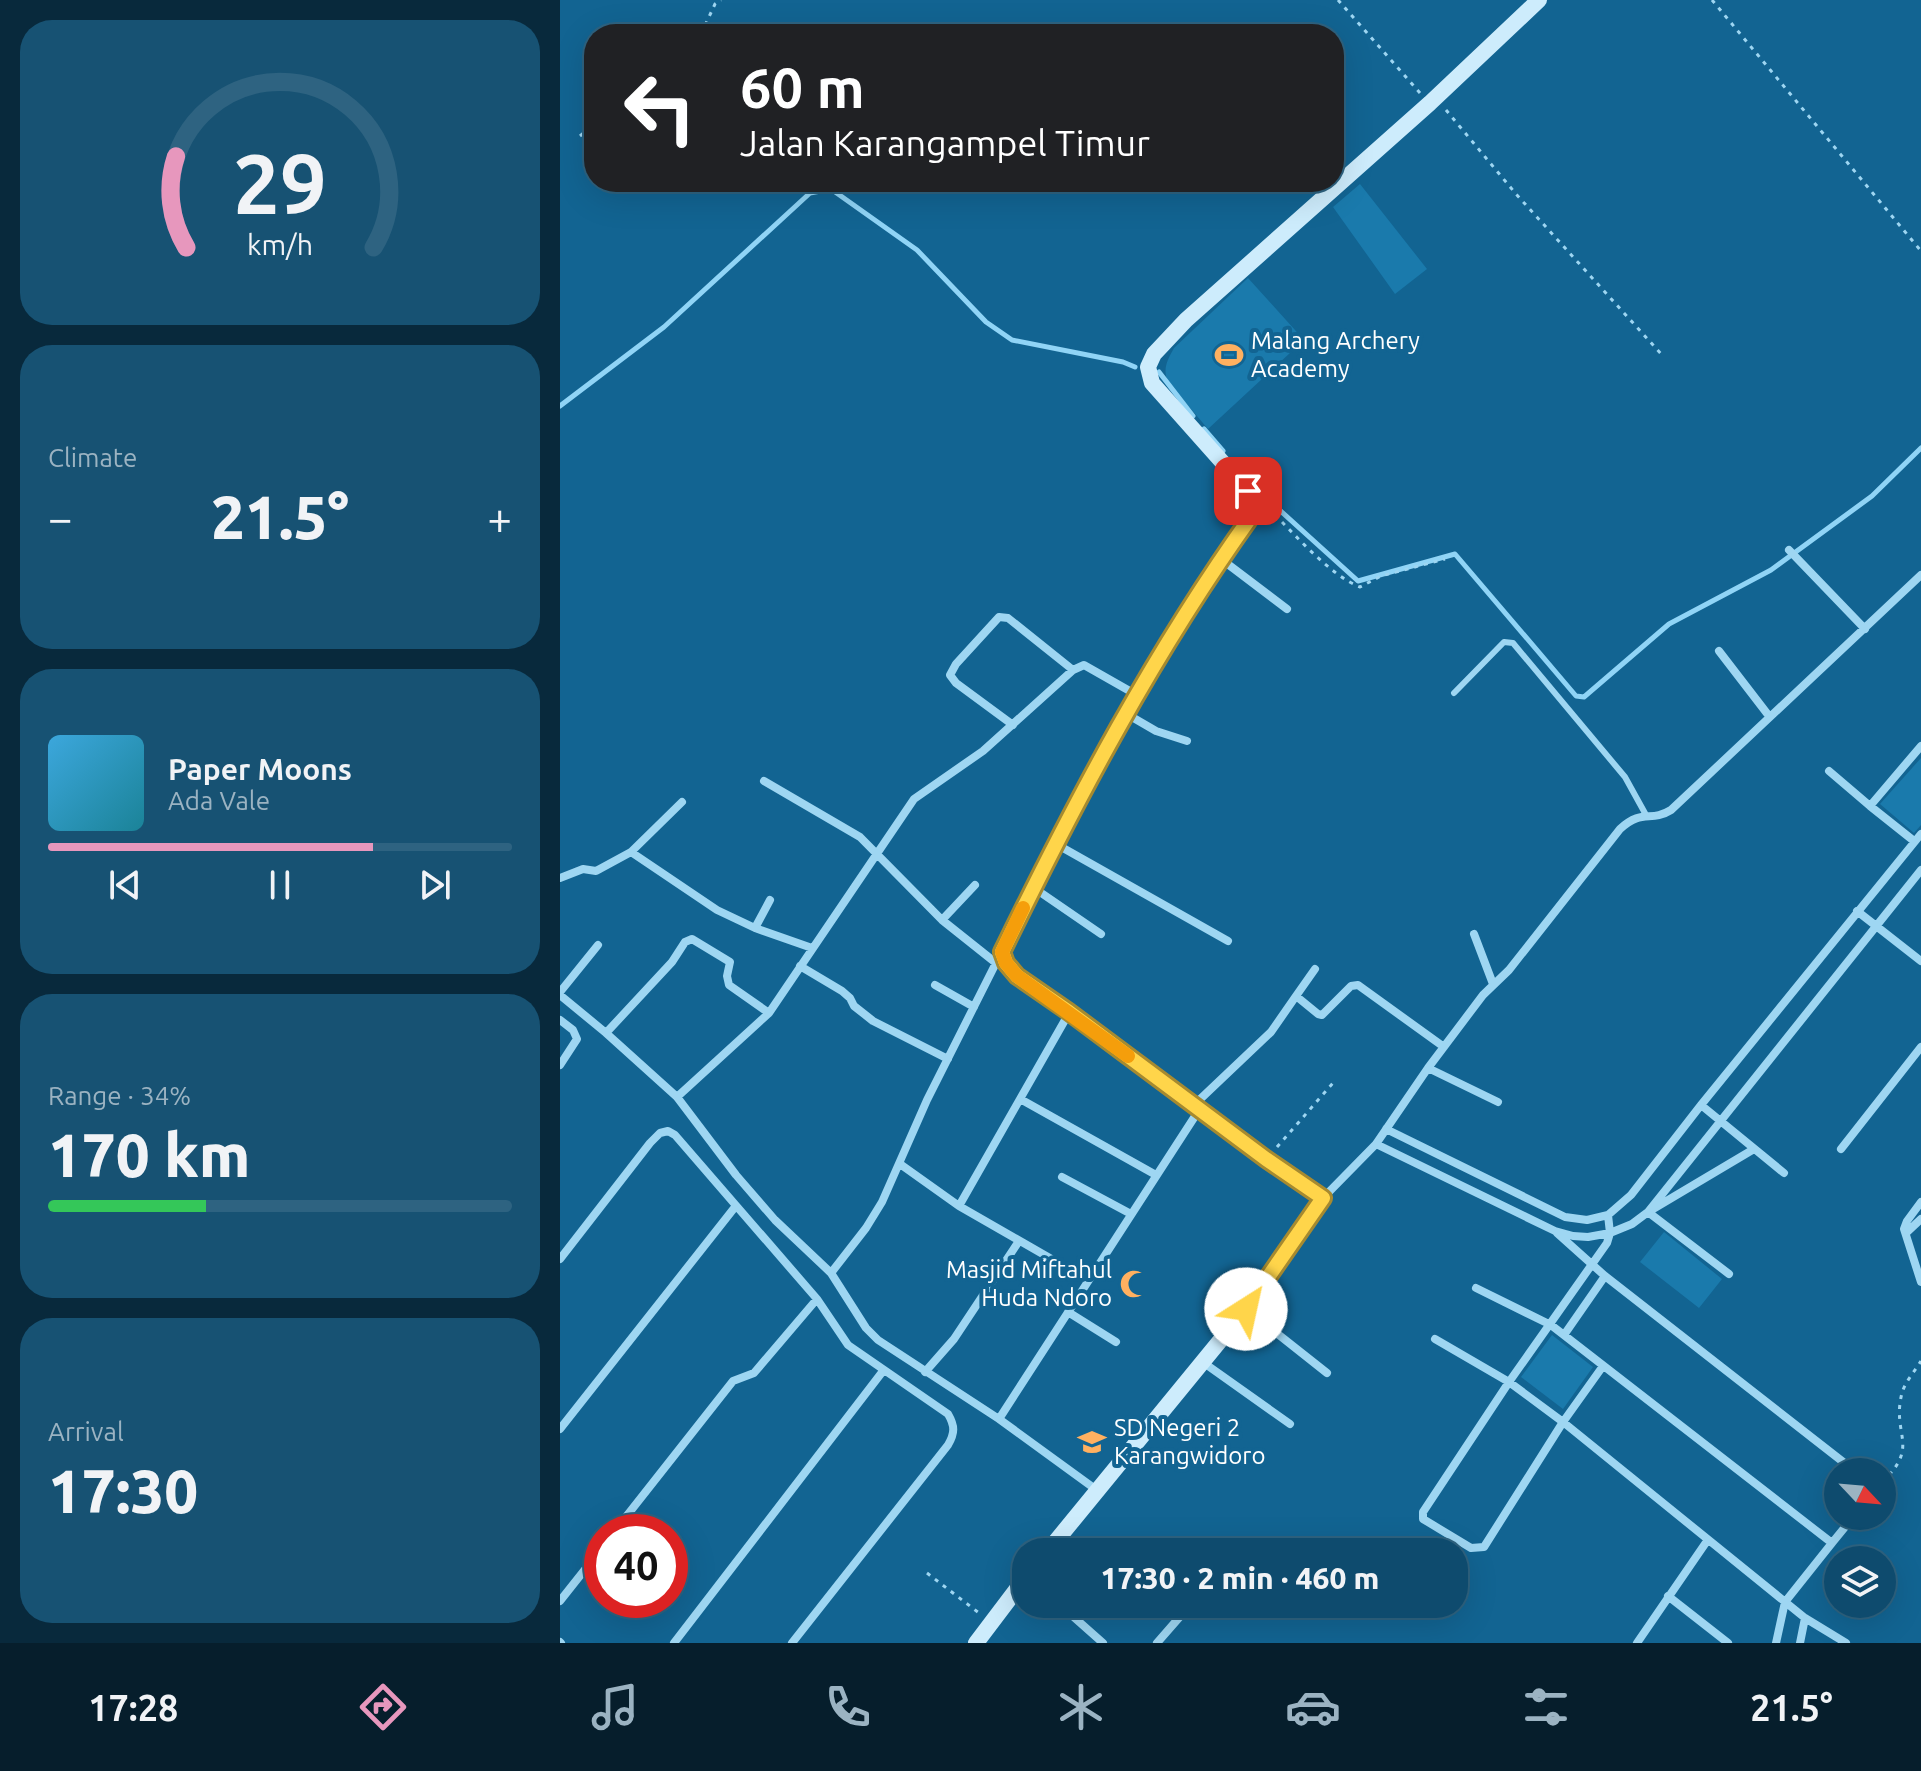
<!DOCTYPE html>
<meta charset="utf-8">
<style>
body{margin:0;font-family:Ubuntu,sans-serif;background:#175273;color:#f1f3f6;height:100vh;display:flex;flex-direction:column;font-size:30px;white-space:nowrap}
*{box-sizing:border-box;margin:0}
p{font-size:26px;color:#9bb3c2}
.icon{flex:none;width:44px;height:44px;fill:none;stroke:currentColor;stroke-width:2;stroke-linecap:round;stroke-linejoin:round}
.map{position:relative;flex:1;overflow:hidden}
.sheet{display:flex;flex-direction:column;gap:20px;padding:20px;background:#08293c;width:560px}
.sheet>*{flex:none}
.top-card{position:absolute;left:24px;top:24px;width:760px;height:168px;border-radius:32px;box-shadow:0 8px 32px #0002,0 0 0 2px #2e6381;background:#202124;color:#fff;overflow:hidden}
.needle{width:52px;rotate:116deg}
.controls{position:absolute;left:1264px;top:1458px;display:grid;gap:16px}
.controls a{display:grid;place-items:center;width:72px;height:72px;border-radius:50%;background:#0e4b6e;box-shadow:0 8px 32px #0002,0 0 0 2px #2e6381;font-size:40px}
.speed{position:absolute;left:24px;top:1514px;display:flex;gap:16px;font-size:40px;font-weight:700;text-align:center}
.speed>*{display:grid;place-content:center;width:104px;height:104px;border-radius:50%;background:#0e4b6e;box-shadow:0 8px 32px #0002,0 0 0 2px #2e6381;line-height:1}
.speed .limit{border:12px solid #d22;background:#fff;color:#111}
.pin{position:absolute;display:grid;place-items:center;width:68px;height:68px;color:#fff;margin:-34px;border-radius:16px;box-shadow:0 4px 12px #0006}
.me{position:absolute;width:88px;margin:-44px;rotate:35deg;stroke-linejoin:round;filter:drop-shadow(0 0 6px #0008)}
.turn{display:flex;align-items:center;gap:28px;height:168px;padding:0 24px;font-size:36px}
.turn .icon{width:104px;height:104px;stroke-width:2.5}
.turn b{display:block;font-size:56px;line-height:68px}
.big{font-size:60px;font-weight:800;line-height:1.1}
.sheet .widget{flex:1;display:flex;flex-direction:column;justify-content:center;gap:12px;min-width:0;padding:0 28px;border-radius:32px;background:#175273}
.sheet .dial{align-items:center;gap:0}
.dial svg{height:208px;overflow:visible;fill:none;stroke:#2e6381;stroke-width:7;stroke-linecap:round;text-anchor:middle}
.dial text{fill:#f1f3f6;stroke:none}
.song{display:flex;align-items:center;gap:24px}
.cover{width:96px;height:96px;border-radius:12px;background:linear-gradient(135deg,hsl(200 70% 55%),hsl(190 70% 35%))}
.played{height:8px;border-radius:4px;background:linear-gradient(90deg,#e797bd 70%,#2e6381 70%)}
.keys{display:flex;justify-content:space-around;direction:ltr}
.heat{display:flex;justify-content:space-between;align-items:center;font-size:44px;direction:ltr}
.charge{height:12px;border-radius:6px;background:linear-gradient(90deg,#34c759 34%,#2e6381 0)}
.trip{position:absolute;left:452px;top:1538px;width:456px;height:80px;border-radius:32px;background:#0e4b6e;box-shadow:0 8px 32px #0002,0 0 0 2px #2e6381;font-weight:800;line-height:80px;text-align:center}
.dock{display:flex;height:128px;justify-content:space-around;align-items:center;background:#061e2c;color:#9bb3c2}
.dock .icon{width:56px;height:56px}
.dock .active{color:#e797bd}
.dock b{font-size:36px;color:#f1f3f6}
main{display:flex;flex:1;min-height:0}
.map>svg:first-child{display:block}
</style>
<main>
<section class="sheet">
<div class="widget dial"><svg viewBox="0 0 100 80">
<path d="M14 69A42 42 0 1 1 86 69"/>
<path d="M14 69A42 42 0 0 1 10 34" stroke="#e797bd"/>
<text x="50" y="56" font-size="32" font-weight="700">29</text>
<text x="50" y="72" font-size="11">km/h</text>
</svg></div>
<div class="widget"><p>Climate</p>
<div class="heat"><a>−</a><b class="big">21.5°</b><a>+</a></div>
</div>
<div class="widget">
<div class="song"><i class="cover"></i><div><b>Paper Moons</b><p>Ada Vale</p></div></div>
<div class="played"></div>
<div class="keys"><svg class="icon" aria-label="previous" viewBox="0 0 24 24"><path d="M18 5L8 12l10 7zM5 5v14"/></svg><svg class="icon" aria-label="pause" viewBox="0 0 24 24"><path d="M8 5v14M16 5v14"/></svg><svg class="icon" aria-label="next" viewBox="0 0 24 24"><path d="M6 5l10 7-10 7zM19 5v14"/></svg></div>
</div>
<div class="widget"><p>Range · 34%</p><b class="big">170 km</b><div class="charge"></div></div>
<div class="widget"><p>Arrival</p><b class="big">17:30</b></div>
</section>
<div class="map">
<svg width="1361" height="1643" viewBox="0 0 1361 1643">
<rect width="100%" height="100%" fill="#126492"/>
<path fill="#1a7aac" d="M800 184 867 269 835 294 773 207Z
M688 278 744 340 648 429 608 382C602 369 608 359 614 348Z
M1361 758V825L1354 833 1320 804Z
M1104 1232 1162 1279 1139 1308 1080 1262Z
M992 1335 1033 1367 1003 1409 961 1377Z"/>
<g fill="none" stroke-linecap="round" stroke-linejoin="round">
<path stroke="#90d4f6" stroke-width="5" d="M599 372 633 416
M0 406 104 327 250 193 271 189 357 250 426 322 452 340 563 362 575 367
M644 429 663 451
M693 486 798 581 895 554 1016 696 1024 697 1109 624 1211 570 1312 496 1361 448"/>
<path stroke="#9ed6f2" stroke-width="3" stroke-dasharray="4 6" stroke-linecap="butt" d="M778 0 860 93
M1152 0 1361 251
M141 34 155 4 161 0
M886 110 956 194 1103 356
M20 136 34 124
M708 508C733 532 769 575 800 587L821 576 885 559
M717 1147 773 1083
M1322 1482C1361 1446 1331 1435 1342 1393 1345 1382 1355 1371 1361 1361
M367 1573 419 1613"/>
<path stroke="#9ed6f2" stroke-width="6" d="M894 693 944 642 953 643 1065 777 1086 815"/>
<path stroke="#9ed6f2" stroke-width="8" d="M1229 550 1305 629
M661 559 727 609
M1159 651 1209 716
M565 713 596 731 627 741
M453 725 396 683 390 675 396 664 439 617 448 618 513 670
M1269 771 1310 806
M204 781 300 837 382 920 436 963
M1354 841 1310 806 1361 746
M496 844 668 941
M71 852 157 910 195 928 252 948
M0 878 23 869 36 871 71 852 122 802
M474 888 541 934
M1297 911 1361 961
M382 920 415 885
M195 928 210 900
M914 934 933 984
M240 966 282 991 290 998 294 1006 313 1021 388 1059
M375 985 414 1007
M0 992 38 945
M0 995 46 1033 117 1097 176 1175 215 1220 271 1273 306 1328 318 1340 439 1419 538 1491
M736 996 755 969
M0 1020 13 1030 17 1039 0 1065
M46 1033 112 962 125 942 132 939 170 962 167 976 169 985 209 1013
M868 1068 938 1102
M117 1097 209 1013 354 799 423 751 513 670 524 665 575 694
M462 1100 596 1175
M634 1105 711 1032 736 996 758 1014 762 1015 791 986 798 985 884 1047
M1141 1105 1224 1173
M826 1129 1005 1217 1027 1220 1048 1215 1071 1195 1141 1105 1361 834
M816 1144 995 1231 1013 1236 1028 1237 1050 1233 1072 1224 1088 1212 1361 870
M1281 1149 1361 1047
M340 1164 399 1206 528 1280
M502 1177 571 1214
M763 1198 816 1144 868 1068 923 995 949 970 1060 829C1083 808 1090 823 1111 810L1361 575
M1361 1202 1347 1221 1344 1229 1361 1282
M399 1206 509 1013
M997 1233 1045 1276 1296 1472
M1346 1233 1361 1219
M0 1259 90 1143 100 1133 108 1131 115 1135 257 1299 288 1345 388 1414C395 1426 395 1433 388 1445L232 1643
M271 1273 306 1228 322 1202 367 1100 441 953
M1169 1274 1088 1212 1194 1149
M916 1288 991 1325 1272 1543 1225 1602 1216 1643
M686 1309 767 1373
M508 1312 556 1342
M1004 1335 1045 1276
M875 1339 949 1382 1003 1422 1245 1618 1286 1643
M644 1363 730 1424
M1043 1366 1003 1422 924 1547 911 1548 863 1519V1512L949 1382 1047 1243 1050 1233 1048 1215
M365 1372 394 1339 459 1241
M439 1419 639 1110
M0 1429 175 1207
M54 1532 173 1381 194 1373 257 1299
M1272 1543 1294 1516
M1108 1596 1168 1643
M0 1601 42 1548
M499 1604 543 1643
M0 1642 1 1643
M114 1643 323 1371
M597 1643 631 1604
M1077 1643 1147 1541
M1240 1643 1245 1618"/>
<path stroke="#cdecfc" stroke-width="16" d="M487 1552 686 1309 763 1198 706 1159 509 1012 457 976 446 963 442 952C517 801 593 651 693 514L694 502 688 491 592 383 588 367 594 354 626 320 870 103 979 0
M416 1643 466 1577"/>
</g>
<g fill="none" stroke-linecap="round" stroke-linejoin="round">
<defs>
<path id="route" d="M686 1309 763 1198 706 1159 509 1012 457 976 446 963 442 952C516 800 594 652 693 514L694 502 688 491"/>
</defs>
<use href="#route" stroke="#a68a30" stroke-width="20"/>
<use href="#route" stroke="#ffd54a" stroke-width="14"/>
<path stroke="#f59e0b" stroke-width="14" d="M463 908 442 952 446 963 457 976 568 1056"/>
</g>
<defs>
<symbol id="stadium-bare" viewBox="-9 -9 18 18"><path d="M0-5a6.5 5 0 1 0 0 10a6.5 5 0 1 0 0-10ZM-3.5-1.8h7v3.6h-7Z" fill="#ffb060" stroke="#126492" stroke-width="2.5" paint-order="stroke"/></symbol>
<symbol id="mosque-bare" viewBox="-9 -9 18 18"><path d="M3.5-4.9A6 6 0 1 0 3.5 4.9A5 5 0 1 1 3.5-4.9Z" fill="#ffb060" stroke="#126492" stroke-width="2.5" paint-order="stroke"/></symbol>
<symbol id="school-bare" viewBox="-9 -9 18 18"><path d="M0-5L7-2L0 1L-7-2ZM-4 1L0 2.5L4 1V4Q0 6-4 4Z" fill="#ffb060" stroke="#126492" stroke-width="2.5" paint-order="stroke"/></symbol>
</defs>
<g fill-rule="evenodd">
<use href="#stadium-bare" x="649" y="335" width="40" height="40"/>
<use href="#mosque-bare" x="554" y="1264" width="40" height="40"/>
<use href="#school-bare" x="512" y="1422" width="40" height="40"/>
</g>
<g text-anchor="middle" stroke-width="8" stroke-linejoin="round" paint-order="stroke">
<g font-size="24" fill="#fff" stroke="#126492" text-anchor="start">
<text x="691" y="349">Malang Archery<tspan x="691" dy="28">Academy</tspan></text>
<text x="552" y="1278" text-anchor="end">Masjid Miftahul<tspan x="552" dy="28">Huda Ndoro</tspan></text>
<text x="554" y="1436">SD Negeri 2<tspan x="554" dy="28">Karangwidoro</tspan></text>
</g>
</g>
</svg>
<div class="controls">
<a><svg class="needle" viewBox="-14 -14 28 28"><path d="M0-13l5 13h-10z" fill="#e53935"/><path d="M0 13l5-13h-10z" fill="#9bb3c2"/></svg></a>
<a><svg class="icon" aria-label="layers" viewBox="0 0 24 24"><path d="M12 4l9 5-9 5-9-5zM3 14l9 5 9-5"/></svg></a>
</div>
<div class="speed"><div class="limit">40</div></div>
<div class="pin" style="left:688px;top:491px;background:#d93025"><svg class="icon" aria-label="arrive" viewBox="0 0 24 24"><path d="M6 21V4h12l-3 4 3 4H6"/></svg></div>
<svg class="me" style="left:686px;top:1309px" viewBox="-20 -20 40 40"><circle r="19" fill="#fff"/><path d="M0-13L10 11 0 6-10 11z" fill="#ffd54a"/></svg>
<div class="trip">17:30 · 2 min · 460 m</div>
<div class="top-card">
<div class="turn"><svg class="icon" aria-label="left" viewBox="0 0 24 24"><path d="M17 20v-9H6M10 6l-5 5 5 5"/></svg><div><b>60 m</b>Jalan Karangampel Timur</div></div>
</div>
</div>
</main>
<nav class="dock">
<b>17:28</b>
<svg class="icon active" aria-label="directions" viewBox="0 0 24 24"><path d="M12 3l9 9-9 9-9-9zM9 14v-3h6M13 9l2 2-2 2"/></svg>
<svg class="icon" aria-label="music" viewBox="0 0 24 24"><path d="M9 18V5l10-2v13"/><circle cx="6" cy="18" r="3"/><circle cx="16" cy="16" r="3"/></svg>
<svg class="icon" aria-label="phone" viewBox="0 0 24 24"><path d="M5 4h4l2 5-3 2q2 4 5 5l2-3 5 2v4C11 20 4 13 5 4z"/></svg>
<svg class="icon" aria-label="climate" viewBox="0 0 24 24"><path d="M12 3v18M4 7l16 10M4 17L20 7"/></svg>
<svg class="icon" aria-label="car" viewBox="0 0 24 24"><path d="M5 17H2v-5l4-1 3-4h7l3 4 3 1v5h-3M9 17h6M6 11h13"/><circle cx="7" cy="17" r="2"/><circle cx="17" cy="17" r="2"/></svg>
<svg class="icon" aria-label="filters" viewBox="0 0 24 24"><path d="M4 7h16M4 17h16"/><circle cx="9" cy="7" r="2"/><circle cx="15" cy="17" r="2"/></svg>
<b>21.5°</b>
</nav>
